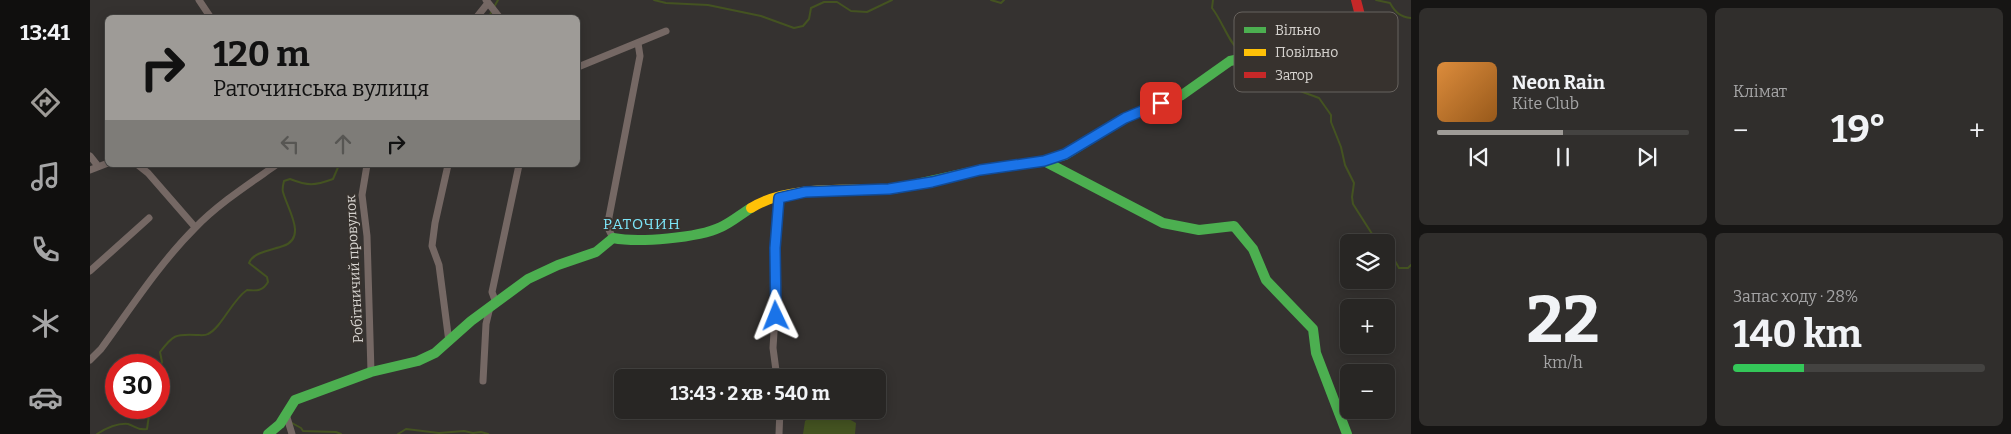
<!DOCTYPE html>
<html lang="uk">
<meta charset="utf-8">
<style>
body{margin:0;font-family:Bitter,serif;background:#302e2c;color:#f1f3f6;height:100vh;display:flex;flex-direction:column;font-size:19px;white-space:nowrap}
*{box-sizing:border-box;margin:0}
p{font-size:16px;color:#a5a5a6}
.icon{flex:none;width:28px;height:28px;fill:none;stroke:currentColor;stroke-width:2;stroke-linecap:round;stroke-linejoin:round}
.map{position:relative;flex:1;overflow:hidden}
.side{display:flex;flex-direction:column;gap:8px;padding:8px;background:#161514;width:600px}
.side>*{flex:none}
.banner{position:absolute;left:15px;top:15px;width:475px;height:152px;border-radius:8px;box-shadow:0 2px 12px #0003,0 0 0 1px #444341;background:#9e9b97;color:#111;overflow:hidden}
.fabs{position:absolute;left:1250px;top:234px;display:grid;gap:10px}
.fabs a{display:grid;place-items:center;width:55px;height:55px;border-radius:8px;background:#282624;box-shadow:0 2px 12px #0003,0 0 0 1px #444341;font-size:25px}
.speed{position:absolute;left:15px;top:354px;display:flex;gap:10px;font-size:25px;font-weight:700;text-align:center}
.speed>*{display:grid;place-content:center;width:65px;height:65px;border-radius:50%;background:#282624;box-shadow:0 2px 12px #0003,0 0 0 1px #444341;line-height:1}
.speed .limit{border:8px solid #d22;background:#fff;color:#111}
.pin{position:absolute;display:grid;place-items:center;width:42px;height:42px;color:#fff;margin:-21px;border-radius:10px;box-shadow:0 2px 8px #0006}
.me{position:absolute;width:55px;margin:-28px;rotate:358deg;stroke-linejoin:round;filter:drop-shadow(0 0 4px #0008)}
.turn{display:flex;align-items:center;gap:18px;height:105px;padding:0 25px;font-size:22px}
.turn .icon{width:65px;height:65px;stroke-width:2.5}
.turn b{display:block;font-size:35px;line-height:42px}
.lanes{display:flex;align-items:center;height:48px;padding:0 25px;background:#0003;justify-content:center;gap:25px;direction:ltr}
.lanes .off{opacity:.35}
.big{font-size:38px;font-weight:700;line-height:1.1}
.side .widget{flex:1;display:flex;flex-direction:column;justify-content:center;gap:8px;min-width:0;padding:0 18px;border-radius:8px;background:#302e2c}
.side .dial{align-items:center;gap:0}
.dial b{font-size:65px;line-height:1}
.song{display:flex;align-items:center;gap:15px}
.cover{width:60px;height:60px;border-radius:8px;background:linear-gradient(135deg,hsl(30 70% 55%),hsl(30 70% 35%))}
.played{height:5px;border-radius:2px;background:linear-gradient(90deg,#9e9b97 50%,#444341 50%)}
.keys{display:flex;justify-content:space-around;direction:ltr}
.heat{display:flex;justify-content:space-between;align-items:center;font-size:28px;direction:ltr}
.charge{height:8px;border-radius:4px;background:linear-gradient(90deg,#34c759 28%,#444341 0)}
.side .tiles{flex:1;display:grid;gap:8px;grid-template-columns:repeat(2,1fr)}
.trip{position:absolute;left:524px;top:369px;width:272px;height:50px;border-radius:8px;background:#282624;box-shadow:0 2px 12px #0003,0 0 0 1px #444341;font-weight:700;line-height:50px;text-align:center}
main{display:flex;flex:1;min-height:0}
.tab-bar{display:flex;flex-direction:column;width:90px;justify-content:space-around;align-items:center;background:#100f0e;color:#a5a5a6}
.tab-bar .icon{width:35px;height:35px}
.tab-bar .selected{color:#9e9b97}
.tab-bar b{font-size:22px;color:#f1f3f6}
.map>svg:first-child{display:block}
</style>
<main>
<nav class="tab-bar">
<b>13:41</b>
<svg class="icon selected" aria-label="directions" viewBox="0 0 24 24"><path d="M12 3l9 9-9 9-9-9zM9 14v-3h6M13 9l2 2-2 2"/></svg>
<svg class="icon" aria-label="music" viewBox="0 0 24 24"><path d="M9 18V5l10-2v13"/><circle cx="6" cy="18" r="3"/><circle cx="16" cy="16" r="3"/></svg>
<svg class="icon" aria-label="phone" viewBox="0 0 24 24"><path d="M5 4h4l2 5-3 2q2 4 5 5l2-3 5 2v4C11 20 4 13 5 4z"/></svg>
<svg class="icon" aria-label="climate" viewBox="0 0 24 24"><path d="M12 3v18M4 7l16 10M4 17L20 7"/></svg>
<svg class="icon" aria-label="car" viewBox="0 0 24 24"><path d="M5 17H2v-5l4-1 3-4h7l3 4 3 1v5h-3M9 17h6M6 11h13"/><circle cx="7" cy="17" r="2"/><circle cx="17" cy="17" r="2"/></svg>
</nav>
<div class="map">
<svg width="1321" height="434" viewBox="0 0 1321 434">
<rect width="100%" height="100%" fill="#353230"/>
<path fill="#445321" d="M721 416 759 419 766 423 765 434H713L715 421Z"/>
<g fill="none" stroke-linecap="round" stroke-linejoin="round">
<path stroke="#445321" stroke-width="2" d="M564 0 576 3 618 5 671 16 704 28 713 26 719 19 721 8 734 2H747L761 11 777 12 802 0
M901 0 911 3 914 0
M1123 0 1122 8C1133 22 1138 42 1152 54
M1286 0 1300 3C1305 12 1310 17 1321 18
M404 7 408 0
M398 18 402 11
M1159 61 1168 67 1177 79 1194 81 1199 87 1229 98 1241 115V122L1251 147 1255 165 1264 183 1262 197 1263 204 1284 237 1290 242
M1296 245 1309 268H1318L1321 265
M69 371 72 362 70 352C83 335 85 334 106 335 110 335 115 336 118 334 132 327 142 300 157 290 167 291 173 291 178 282L177 277 159 263C163 252 182 250 193 246 218 238 197 208 193 192 192 189 193 185 194 181L200 179C218 186 224 186 243 179L249 165
M202 423 211 428 213 431 246 432 251 434
M7 434C15 429 28 423 38 424 45 426 48 431 57 429L60 408
M308 434 316 429 349 433 374 431 383 433 391 432 398 434"/>
<path stroke="#756864" stroke-width="7" d="M109 0 121 18
M396 0 410 18
M386 18 398 3
M488 67 576 31
M0 156 8 166
M48 165 58 173 105 227
M277 165 272 195 277 236 281 372
M358 165 345 223 342 246 349 265 359 342
M0 170 18 163
M523 238 519 230V217L550 56 548 43
M0 271 59 218
M406 303 402 292 429 165
M0 360 11 349C41 308 69 264 105 228 128 204 159 184 186 165
M687 378 683 348 685 316V248L689 198
M393 381 396 324 400 307
M196 414 202 434
M689 434 690 410"/>
<path stroke="#4caf50" stroke-width="10" d="M954 161 1073 223 1109 230 1144 226 1163 249 1176 280 1223 329 1226 353 1257 434
M827 184 890 170 954 161 975 155 1035 118 1092 95 1140 61 1159 57
M178 434 190 424 205 400 281 372 328 361 345 353 381 321 438 279 468 265 506 252 523 238C548 243 608 238 631 227 642 222 651 214 661 208"/>
<path stroke="#ffc107" stroke-width="10" d="M661 208C697 185 755 191 796 189 807 189 817 186 827 184"/>
<path stroke="#c62828" stroke-width="10" d="M1159 57H1206L1251 66 1293 63 1296 54 1272 23 1266 0"/>
</g>
<g fill="none" stroke-linecap="round" stroke-linejoin="round">
<defs>
<path id="route" d="M686 316 685 248 689 198 715 192 799 189 842 182 890 170 954 161 975 154 1035 118 1071 103"/>
</defs>
<use href="#route" stroke="#114b97" stroke-width="12"/>
<use href="#route" stroke="#1a73e8" stroke-width="9"/>
</g>
<g text-anchor="middle" stroke-width="4" stroke-linejoin="round" paint-order="stroke">
<g font-size="14" fill="#d6d3cf" stroke="#37322e">
<text transform="translate(264 269) rotate(-93)" y="5">Робітничий провулок</text>
</g>
<g font-size="15" letter-spacing="1" fill="#7ce4f7" stroke="#37322e">
<text x="552" y="229">РАТОЧИН</text>
</g>
</g>
<rect x="1144" y="12" width="164" height="80" rx="8" fill="#37322e" stroke="#67625e" stroke-width="1"/>
<rect x="1154" y="27" width="22" height="6" fill="#4caf50"/>
<rect x="1154" y="49" width="22" height="7" fill="#ffc107"/>
<rect x="1154" y="72" width="22" height="6" fill="#c62828"/>
<g font-size="14" fill="#d6d3cf">
<text x="1185" y="35">Вільно</text>
<text x="1185" y="57">Повільно</text>
<text x="1185" y="80">Затор</text>
</g>
</svg>
<div class="fabs">
<a><svg class="icon" aria-label="layers" viewBox="0 0 24 24"><path d="M12 4l9 5-9 5-9-5zM3 14l9 5 9-5"/></svg></a>
<a>+</a>
<a>−</a>
</div>
<div class="speed"><div class="limit">30</div></div>
<div class="pin" style="left:1071px;top:103px;background:#d93025"><svg class="icon" aria-label="arrive" viewBox="0 0 24 24"><path d="M6 21V4h12l-3 4 3 4H6"/></svg></div>
<svg class="me" style="left:686px;top:316px" viewBox="-20 -20 40 40"><path d="M0-17L14 15 0 8-14 15z" fill="#1a73e8" stroke="#fff" stroke-width="4"/></svg>
<div class="trip">13:43 · 2 хв · 540 m</div>
<div class="banner">
<div class="turn"><svg class="icon" aria-label="right" viewBox="0 0 24 24"><path d="M7 20v-9h11M14 6l5 5-5 5"/></svg><div><b>120 m</b>Раточинська вулиця</div></div>
<div class="lanes"><svg class="icon off" aria-label="left" viewBox="0 0 24 24"><path d="M17 20v-9H6M10 6l-5 5 5 5"/></svg><svg class="icon off" aria-label="ahead" viewBox="0 0 24 24"><path d="M12 20V5M6 11l6-6 6 6"/></svg><svg class="icon" aria-label="right" viewBox="0 0 24 24"><path d="M7 20v-9h11M14 6l5 5-5 5"/></svg></div>
</div>
</div>
<section class="side">
<div class="tiles">
<div class="widget">
<div class="song"><i class="cover"></i><div><b>Neon Rain</b><p>Kite Club</p></div></div>
<div class="played"></div>
<div class="keys"><svg class="icon" aria-label="previous" viewBox="0 0 24 24"><path d="M18 5L8 12l10 7zM5 5v14"/></svg><svg class="icon" aria-label="pause" viewBox="0 0 24 24"><path d="M8 5v14M16 5v14"/></svg><svg class="icon" aria-label="next" viewBox="0 0 24 24"><path d="M6 5l10 7-10 7zM19 5v14"/></svg></div>
</div>
<div class="widget"><p>Клімат</p>
<div class="heat"><a>−</a><b class="big">19°</b><a>+</a></div>
</div>
<div class="widget dial"><b>22</b><p>km/h</p></div>
<div class="widget"><p>Запас ходу · 28%</p><b class="big">140 km</b><div class="charge"></div></div>
</div>
</section>
</main>
